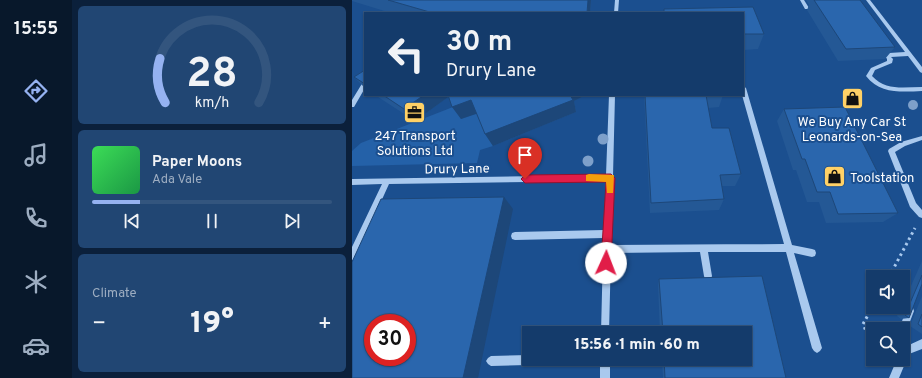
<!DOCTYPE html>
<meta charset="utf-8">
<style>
body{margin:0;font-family:Overpass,sans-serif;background:#214673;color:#f1f3f6;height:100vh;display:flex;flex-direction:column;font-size:15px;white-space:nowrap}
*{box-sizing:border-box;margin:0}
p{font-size:13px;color:#9dadc1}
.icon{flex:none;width:22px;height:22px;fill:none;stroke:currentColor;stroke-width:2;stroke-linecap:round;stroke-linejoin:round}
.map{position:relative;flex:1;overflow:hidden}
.panel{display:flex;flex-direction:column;gap:6px;padding:6px;background:#0b203b;width:280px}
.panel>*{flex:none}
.banner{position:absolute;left:12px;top:12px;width:380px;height:84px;border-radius:0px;box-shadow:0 1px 3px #0004,0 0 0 1px #33557e;background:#143b6b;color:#f1f3f6;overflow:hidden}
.tools{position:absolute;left:514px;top:270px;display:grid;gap:8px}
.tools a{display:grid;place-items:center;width:44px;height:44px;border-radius:0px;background:#143b6b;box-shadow:0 1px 3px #0004,0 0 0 1px #33557e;font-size:20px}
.speed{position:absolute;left:12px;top:314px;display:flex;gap:8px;font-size:20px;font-weight:700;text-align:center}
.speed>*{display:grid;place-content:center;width:52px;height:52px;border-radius:50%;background:#143b6b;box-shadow:0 1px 3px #0004,0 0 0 1px #33557e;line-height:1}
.speed .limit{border:6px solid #d22;background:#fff;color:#111}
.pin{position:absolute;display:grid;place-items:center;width:34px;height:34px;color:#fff;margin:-41px -17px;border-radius:50% 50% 50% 0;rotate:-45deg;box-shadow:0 0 4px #0007}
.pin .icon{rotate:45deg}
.me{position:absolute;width:44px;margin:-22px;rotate:2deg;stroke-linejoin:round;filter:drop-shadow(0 0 3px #0008)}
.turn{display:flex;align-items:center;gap:14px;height:84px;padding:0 16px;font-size:18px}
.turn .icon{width:52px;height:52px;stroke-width:2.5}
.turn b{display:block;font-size:28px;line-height:34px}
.big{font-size:30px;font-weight:800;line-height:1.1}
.panel .widget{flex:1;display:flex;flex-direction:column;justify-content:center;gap:6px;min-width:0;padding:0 14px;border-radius:6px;background:#214673}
.panel .dial{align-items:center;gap:0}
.dial svg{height:104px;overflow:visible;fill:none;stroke:#33557e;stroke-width:7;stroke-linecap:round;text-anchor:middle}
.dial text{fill:#f1f3f6;stroke:none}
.song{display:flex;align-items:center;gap:12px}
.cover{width:48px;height:48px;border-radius:6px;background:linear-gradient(135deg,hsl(130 70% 55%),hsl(140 70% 35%))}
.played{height:4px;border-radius:2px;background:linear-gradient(90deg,#95b2f1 20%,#33557e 20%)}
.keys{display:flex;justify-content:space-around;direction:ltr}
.heat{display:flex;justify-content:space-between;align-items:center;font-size:22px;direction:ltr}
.trip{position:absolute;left:170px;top:326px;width:230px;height:40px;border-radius:0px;background:#143b6b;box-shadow:0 1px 3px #0004,0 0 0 1px #33557e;font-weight:800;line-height:40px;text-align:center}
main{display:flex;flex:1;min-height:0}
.tab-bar{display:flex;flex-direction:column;width:72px;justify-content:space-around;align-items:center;background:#08182b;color:#9dadc1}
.tab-bar .icon{width:28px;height:28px}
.tab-bar .active{color:#95b2f1}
.tab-bar b{font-size:18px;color:#f1f3f6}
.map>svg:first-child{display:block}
</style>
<main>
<nav class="tab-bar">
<b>15:55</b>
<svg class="icon active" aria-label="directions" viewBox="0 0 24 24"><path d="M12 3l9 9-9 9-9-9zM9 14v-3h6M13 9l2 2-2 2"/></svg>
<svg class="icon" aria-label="music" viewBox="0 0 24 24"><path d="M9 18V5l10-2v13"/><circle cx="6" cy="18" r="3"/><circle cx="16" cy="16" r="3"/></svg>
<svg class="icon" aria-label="phone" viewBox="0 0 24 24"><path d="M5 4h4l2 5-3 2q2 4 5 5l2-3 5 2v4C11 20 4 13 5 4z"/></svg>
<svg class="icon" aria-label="climate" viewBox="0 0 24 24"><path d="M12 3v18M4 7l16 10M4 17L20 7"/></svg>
<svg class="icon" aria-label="car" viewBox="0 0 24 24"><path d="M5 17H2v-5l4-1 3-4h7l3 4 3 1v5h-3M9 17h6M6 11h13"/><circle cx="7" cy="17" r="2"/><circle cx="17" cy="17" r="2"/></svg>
</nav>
<section class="panel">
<div class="widget dial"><svg viewBox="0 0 100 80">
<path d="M14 69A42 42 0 1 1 86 69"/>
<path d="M14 69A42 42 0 0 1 10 35" stroke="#95b2f1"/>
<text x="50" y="56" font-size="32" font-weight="700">28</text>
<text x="50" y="72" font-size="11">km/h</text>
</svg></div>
<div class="widget">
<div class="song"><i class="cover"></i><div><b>Paper Moons</b><p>Ada Vale</p></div></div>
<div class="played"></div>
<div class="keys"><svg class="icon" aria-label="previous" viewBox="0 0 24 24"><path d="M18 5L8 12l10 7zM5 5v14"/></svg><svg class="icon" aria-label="pause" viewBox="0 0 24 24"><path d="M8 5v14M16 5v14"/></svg><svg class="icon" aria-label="next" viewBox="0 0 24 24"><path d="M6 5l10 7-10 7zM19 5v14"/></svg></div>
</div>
<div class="widget"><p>Climate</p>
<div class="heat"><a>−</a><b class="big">19°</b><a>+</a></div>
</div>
</section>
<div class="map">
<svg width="570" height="378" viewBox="0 0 570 378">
<rect width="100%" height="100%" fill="#1b4f8f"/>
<path fill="#2461a8" d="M101 107 127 113 141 146 128 150 125 163 0 166V151L9 143Z"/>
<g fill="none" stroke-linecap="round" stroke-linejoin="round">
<path stroke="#a9c9ee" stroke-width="3" stroke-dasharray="2.5 3.5" stroke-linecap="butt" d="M537 277 563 228
M521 306 511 324 521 347"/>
<path fill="#a9c9ee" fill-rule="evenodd" d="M263 0H267L266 13H262Z
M448 0H452L457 8V9H453Z
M514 0H518L570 67V73L568 72 556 56 539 57 541 59 540 63 523 70 520 76C534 91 551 87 570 87V91C549 92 528 94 514 76L519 68 535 61V59L528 49 529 48H533L537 53 553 52Z
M13 81V88L2 107H0V100L11 82Z
M391 86 394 88 440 245 460 249 463 250 464 253 463 256 460 257 442 253 470 348 468 351 465 353 462 351 460 348 434 252H356L360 276 359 279 356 280 353 279 352 276 348 252 259 253 257 333H249L251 252 250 249 252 246V238L163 240 160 239 159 236 160 233 163 232 252 230 254 181 37 184 3 259 0 260V247L30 184 0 185V179L254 175 257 95H263L261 176 262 178 261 180 259 245 432 244 390 95H391Z
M570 136V140L553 146 543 152 564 203 570 210V218L567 217 558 207 536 151 537 149 549 142Z
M558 307 561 308 562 311 554 332 552 333 554 334 557 345 570 339V349L557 354 547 378H537L545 359H551V329H547L555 308Z
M177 355V359H217L215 362 212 364 139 366 136 364 134 361 136 358 139 356Z
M248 359H258V378H248Z"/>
</g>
<g fill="#7ea0ca">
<circle cx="561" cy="105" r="5"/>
<circle cx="251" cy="139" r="5.5"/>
<circle cx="236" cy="161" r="5.5"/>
</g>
<path fill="#245895" d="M0 0H239V1L238 13H39L0 1Z
M454 0H508L543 47 533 59 486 61 455 10 457 5Z
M401 7 412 34 406 49 391 50V13H311L312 9Z
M13 70V88L2 77Z
M23 95H229L230 97 222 101 224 112 141 146 133 134 125 113 109 119 96 97 63 121Z
M292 95H371L367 107 356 108 360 128 389 174 383 186H370L372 199 367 210 298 213Z
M432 109 546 213 531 222 474 223 467 202H455L444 170H441L425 121Z
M570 261V284L557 318 549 319 545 316 549 307H551V304Z
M410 276 434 378H311L310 359H393V333H308L306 285 307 279Z
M570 296V334L558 326Z"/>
<path fill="#1d4779" d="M236 0H239L238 13H235Z
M72 95H99L63 121 52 109Z
M216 95H229L230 97 222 101 224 112 141 146 133 134Z
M119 100 127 113 109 119 100 107Z
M152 197 161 209 126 378H111Z"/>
<path fill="#2a66ad" stroke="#1d4779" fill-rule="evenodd" d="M36 0H236L235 13H81Z
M462 0H508L543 47 494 49Z
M401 7 412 34H391V13H312V9Z
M13 70V84L2 77Z
M31 95H72L52 109Z
M96 95H218L221 100 133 134 119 100 100 107Z
M293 95H354L360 128H377L389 174 368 175 372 199 299 203Z
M493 107 546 213 486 214 478 192H465L453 159H450L432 109Z
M152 197 111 378H0V262L29 199ZM21 323H55V357H21Z
M570 275V284L557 318 553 315Z
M410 276 434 378H313L312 359H393V333H311L307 279Z
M570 314V327L566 324Z"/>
<path fill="#e11d48" stroke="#92132f" d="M259 174 263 178 259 263 258 267 254 268 251 267 249 263 254 182 173 183 169 179 173 175Z"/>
<path fill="#f59e0b" d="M237 174 262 175 261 193H255L254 182 234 181V175Z"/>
<defs>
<symbol id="shop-square" viewBox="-11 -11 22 22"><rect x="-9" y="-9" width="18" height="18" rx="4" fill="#ffd166" stroke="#1b4f8f"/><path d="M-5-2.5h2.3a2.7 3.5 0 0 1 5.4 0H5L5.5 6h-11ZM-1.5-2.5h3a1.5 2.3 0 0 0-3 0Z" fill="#111"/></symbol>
<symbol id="office-square" viewBox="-11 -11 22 22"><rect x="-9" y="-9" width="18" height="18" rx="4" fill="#ffd166" stroke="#1b4f8f"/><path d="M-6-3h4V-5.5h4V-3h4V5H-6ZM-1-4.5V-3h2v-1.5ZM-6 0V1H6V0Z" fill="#111"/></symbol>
</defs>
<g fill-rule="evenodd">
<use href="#shop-square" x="488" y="86" width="25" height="25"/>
<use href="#office-square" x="50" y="100" width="25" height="25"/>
<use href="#shop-square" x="470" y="164" width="25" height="25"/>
</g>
<g text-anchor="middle" stroke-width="4" stroke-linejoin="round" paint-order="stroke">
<g font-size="13" fill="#fff" stroke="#1b4f8f">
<text x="500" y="126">We Buy Any Car St<tspan x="500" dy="15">Leonards-on-Sea</tspan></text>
<text x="63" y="140">247 Transport<tspan x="63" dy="15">Solutions Ltd</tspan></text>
<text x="498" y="182" text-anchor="start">Toolstation</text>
</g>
<g font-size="13" fill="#fff" stroke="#1b4f8f">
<text transform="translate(105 168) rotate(-1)" y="5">Drury Lane</text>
</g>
</g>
</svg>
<div class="tools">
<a><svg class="icon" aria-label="sound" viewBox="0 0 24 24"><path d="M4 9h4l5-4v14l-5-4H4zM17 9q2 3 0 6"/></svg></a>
<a><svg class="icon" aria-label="search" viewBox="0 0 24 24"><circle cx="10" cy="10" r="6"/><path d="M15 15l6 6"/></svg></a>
</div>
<div class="speed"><div class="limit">30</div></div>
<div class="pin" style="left:173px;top:179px;background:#d93025"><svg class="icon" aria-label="arrive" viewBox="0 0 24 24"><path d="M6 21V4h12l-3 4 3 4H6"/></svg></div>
<svg class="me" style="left:254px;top:263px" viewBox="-20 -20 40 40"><circle r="19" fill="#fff"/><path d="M0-13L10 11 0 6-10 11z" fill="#e11d48"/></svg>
<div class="trip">15:56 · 1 min · 60 m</div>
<div class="banner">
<div class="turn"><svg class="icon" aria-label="left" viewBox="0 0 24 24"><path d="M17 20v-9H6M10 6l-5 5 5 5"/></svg><div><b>30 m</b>Drury Lane</div></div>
</div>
</div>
</main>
